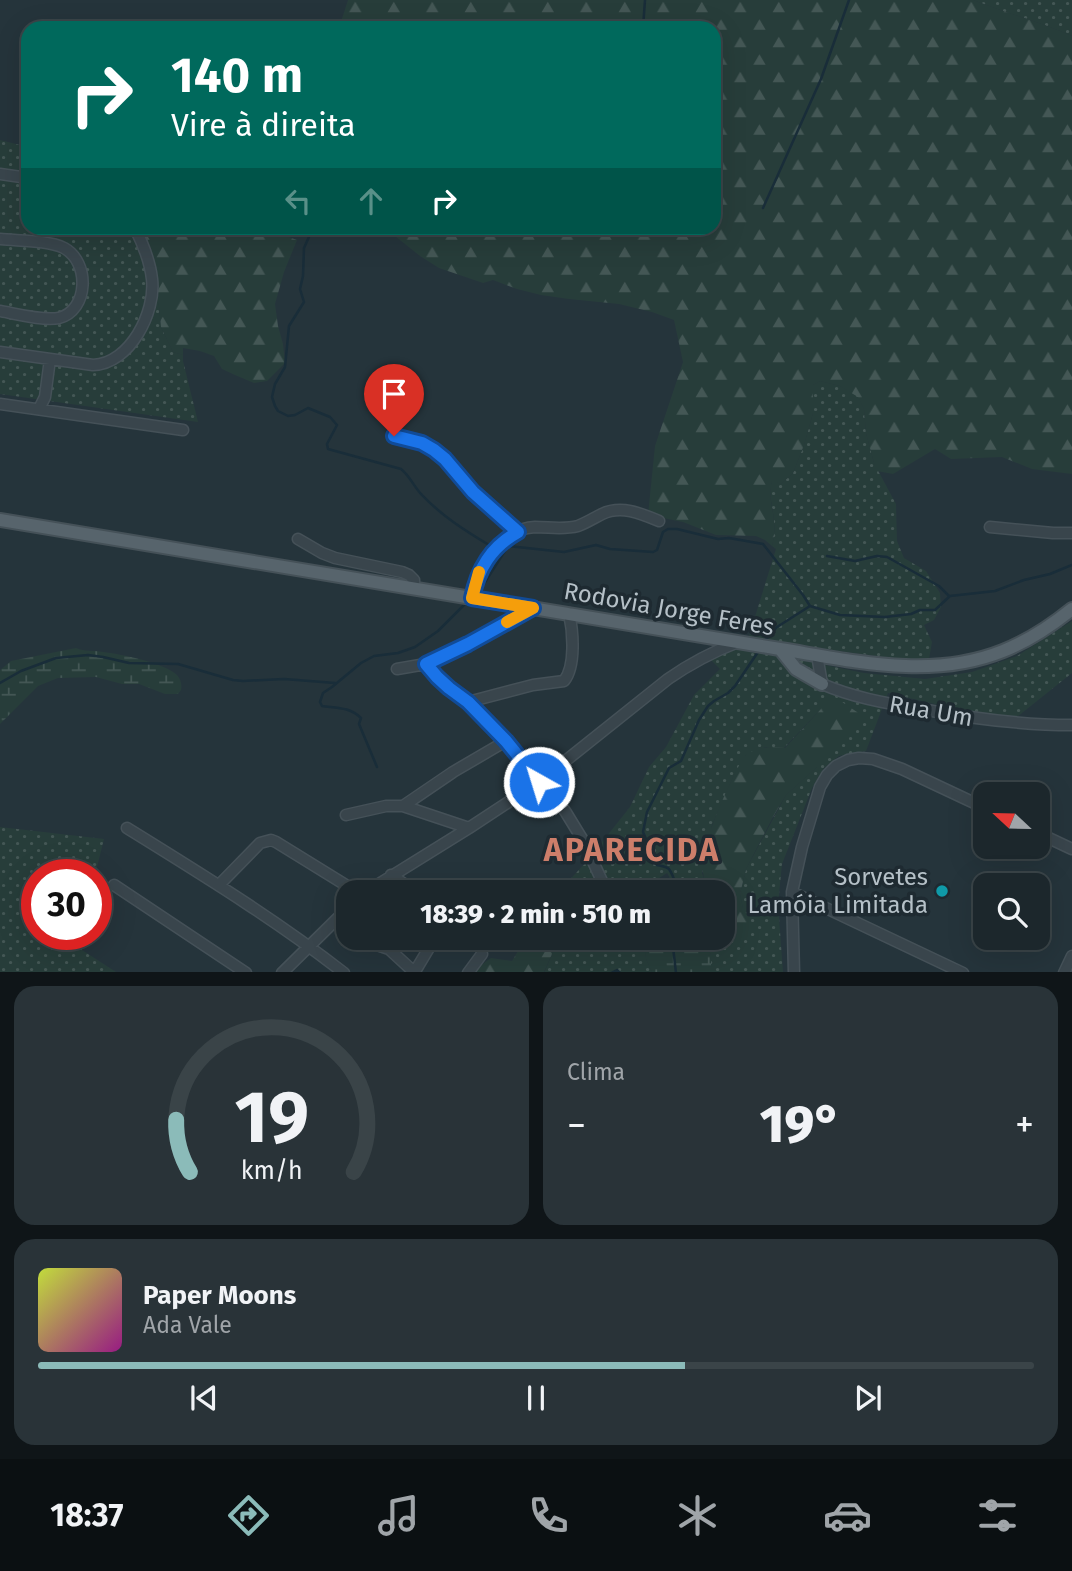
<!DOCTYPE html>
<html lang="pt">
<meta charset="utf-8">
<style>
body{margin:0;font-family:"Fira Sans",sans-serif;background:#293338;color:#f1f3f6;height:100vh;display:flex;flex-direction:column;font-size:26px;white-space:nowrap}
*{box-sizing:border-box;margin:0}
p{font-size:23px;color:#a0a5a9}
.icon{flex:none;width:38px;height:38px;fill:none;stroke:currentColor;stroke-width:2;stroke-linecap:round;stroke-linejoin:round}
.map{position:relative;height:972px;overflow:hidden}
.drawer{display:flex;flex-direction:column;gap:14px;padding:14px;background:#0f1518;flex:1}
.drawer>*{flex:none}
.top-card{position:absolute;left:21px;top:21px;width:700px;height:214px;border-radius:21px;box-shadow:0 7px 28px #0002,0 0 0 2px #3a4448;background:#00695c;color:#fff;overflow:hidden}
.needle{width:46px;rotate:292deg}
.fabs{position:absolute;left:973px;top:782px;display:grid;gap:14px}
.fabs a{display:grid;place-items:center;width:77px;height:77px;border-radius:14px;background:#1c272c;box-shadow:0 7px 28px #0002,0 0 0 2px #3a4448;font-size:35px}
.speed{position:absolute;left:21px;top:859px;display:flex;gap:14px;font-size:35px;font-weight:700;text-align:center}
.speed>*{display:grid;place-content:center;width:91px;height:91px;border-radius:50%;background:#1c272c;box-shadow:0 7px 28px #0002,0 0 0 2px #3a4448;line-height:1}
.speed .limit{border:10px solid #d22;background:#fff;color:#111}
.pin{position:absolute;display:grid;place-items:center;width:60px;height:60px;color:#fff;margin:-72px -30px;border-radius:50% 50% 50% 0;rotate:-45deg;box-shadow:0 0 7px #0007}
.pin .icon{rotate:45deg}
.me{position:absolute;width:77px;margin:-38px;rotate:321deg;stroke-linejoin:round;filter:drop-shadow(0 0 5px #0008)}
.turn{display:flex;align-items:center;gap:24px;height:147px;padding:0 35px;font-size:32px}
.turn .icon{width:91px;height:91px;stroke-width:2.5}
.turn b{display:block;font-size:49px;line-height:60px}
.lanes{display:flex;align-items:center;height:66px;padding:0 35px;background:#0003;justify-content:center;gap:35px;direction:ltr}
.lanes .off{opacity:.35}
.big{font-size:52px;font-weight:800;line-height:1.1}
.drawer .tile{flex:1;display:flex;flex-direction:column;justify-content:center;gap:10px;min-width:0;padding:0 24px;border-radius:21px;background:#293338}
.drawer .dial{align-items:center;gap:0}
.dial svg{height:182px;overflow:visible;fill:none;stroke:#3a4448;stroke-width:7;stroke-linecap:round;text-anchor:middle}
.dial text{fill:#f1f3f6;stroke:none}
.song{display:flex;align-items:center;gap:21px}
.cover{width:84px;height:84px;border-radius:10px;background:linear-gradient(135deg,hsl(70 70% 55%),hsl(310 70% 35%))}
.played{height:7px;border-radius:4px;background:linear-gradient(90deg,#8bbbb9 65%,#3a4448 65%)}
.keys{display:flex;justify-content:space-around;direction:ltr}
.heat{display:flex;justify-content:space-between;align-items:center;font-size:38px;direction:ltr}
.drawer .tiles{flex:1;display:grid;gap:14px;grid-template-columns:1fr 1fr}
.tile:last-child{grid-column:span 2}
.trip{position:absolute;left:336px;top:880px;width:399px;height:70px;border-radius:21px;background:#1c272c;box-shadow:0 7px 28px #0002,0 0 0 2px #3a4448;font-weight:800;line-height:70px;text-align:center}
.tab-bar{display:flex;height:112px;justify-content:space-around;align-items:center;background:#0b1012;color:#a0a5a9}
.tab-bar .icon{width:49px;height:49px}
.tab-bar .on{color:#8bbbb9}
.tab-bar b{font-size:32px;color:#f1f3f6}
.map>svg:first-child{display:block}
</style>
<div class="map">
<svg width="1072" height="973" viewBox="0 0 1072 973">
<defs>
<pattern id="green-dots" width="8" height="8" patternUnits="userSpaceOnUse" patternTransform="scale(1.75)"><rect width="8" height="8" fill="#273d3a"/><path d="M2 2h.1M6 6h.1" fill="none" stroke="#445755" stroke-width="1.8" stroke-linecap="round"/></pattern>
<pattern id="forest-firs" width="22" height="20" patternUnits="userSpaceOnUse" patternTransform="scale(1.75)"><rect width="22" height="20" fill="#273d3a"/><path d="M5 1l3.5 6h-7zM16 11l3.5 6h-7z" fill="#445755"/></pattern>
<pattern id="wetland-marsh" width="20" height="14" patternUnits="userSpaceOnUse" patternTransform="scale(1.75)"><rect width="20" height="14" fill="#273d3a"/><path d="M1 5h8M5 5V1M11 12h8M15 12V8" fill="none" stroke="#445755"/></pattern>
</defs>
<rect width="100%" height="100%" fill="#25343b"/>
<path fill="url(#green-dots)" d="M973 0H1072V36C1040 22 1006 13 973 0Z
M0 140 28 147V228H142L150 273 159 306 161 327 173 352 183 355V361L198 422 0 394Z
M820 381 840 386 858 396 864 409 866 433 874 463 896 504 897 541 904 558 926 571 940 593 941 607 934 620 924 625 932 642 929 659 905 660 802 646 749 636 776 549 772 546C774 538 775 531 774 522 773 505 768 498 772 480L781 484 793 473 804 445 813 413V385Z
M1072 621V673L1017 717 973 713 888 693 866 751 839 756 824 768 812 788 782 864 778 904 783 972H711V955L703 938H723V929L731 941 743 909 740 894 746 869 786 795 817 767 819 711 784 748 766 747 746 755 733 777 712 825 702 873 709 892H679L667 873 656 880 651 892H589L586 885 564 886 587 861 630 807 649 767 666 747 694 695 720 669 706 655 723 644 864 673 925 679 972 672 1017 656Z
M0 827 104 839 95 875H37V934L83 935 82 950 116 972H0Z
M559 938H644L646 959 652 972 544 973Z"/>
<path fill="url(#forest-firs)" d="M348 0H973C1006 13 1040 22 1072 36V474L1032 469 1002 457 951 459 935 449 893 474 877 471 874 463 866 433 864 409 858 397 840 386 820 381 813 385V413L804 445 793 473 781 484 772 481C768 499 773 506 774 522 775 531 774 538 772 546L765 540 756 536 716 535 683 522 648 515 655 446 683 362 674 320 652 312 619 304 569 299 541 295 517 289 493 280 483 283 439 268 420 256 385 228H714V28H339Z
M142 228H264L297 240 284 272 275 304 278 326 283 344 285 363 267 381 254 383 235 375 222 369 214 356 200 351 183 348V355L173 352 161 327 159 306 150 273Z
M833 696 857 712 863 718 817 767 786 795 773 817 746 869 740 894 743 909 748 915V932L740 938 731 941 723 929V892H709C704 880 701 869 703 855 705 839 737 762 747 754 758 747 772 746 785 748Z
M526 938H559L544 972 470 973 491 958 512 961Z"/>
<path fill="url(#wetland-marsh)" d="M76 648C85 652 93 650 103 652 120 654 165 663 177 675 181 680 182 684 181 690L178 694H165L139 684H122L96 677 58 678 38 686 0 724V670L11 661Z
M644 938H703L711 955V972H652L646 959Z"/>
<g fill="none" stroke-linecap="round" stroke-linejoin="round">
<path stroke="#192d39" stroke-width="2.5" d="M643 28 645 0
M763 208 821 79 849 0
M313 228 304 248 303 276 300 289 304 302 289 326 285 367 275 384 272 397 275 406 278 411 288 416 295 415 308 408 330 417 337 425 327 444 328 449 401 469C410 476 414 487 422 495 442 516 464 530 489 545
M827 556 855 561 877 556 887 557 939 586 949 596
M480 590 508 546 564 552 596 545 610 549 653 552 657 550 663 532 668 529H677L718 539 729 538 763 544 803 595 810 606 840 615 885 617 911 614 920 610H935L950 596 995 591 1024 580 1050 574 1072 565
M765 640 777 627 810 606
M0 683 21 671 56 658 88 655 103 657 129 663 178 664 233 680 243 681 284 679 335 683
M377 767 359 724 361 718C350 707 337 708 322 706L320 702 323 693 332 687 361 663 374 656 398 653 415 647 438 631 465 604
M670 892 674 879C669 867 670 868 657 865L643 832 647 812 669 768 681 761 699 720 708 706 714 701 728 693 735 686 758 652
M672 938 676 973
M611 973 617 970 620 973"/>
<defs>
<path id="minor" d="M0 174 28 178
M0 239C18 241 48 240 64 248 90 262 89 310 59 318 43 321 17 314 0 311
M0 352 93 365C130 364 156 312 152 279 150 261 143 244 135 228
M0 404 183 430
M39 409 45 397 50 359
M394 436 422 443 434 450 445 459 488 507 518 532
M990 527 1053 533H1072
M298 539 322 553 335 558 402 572 409 575 414 580V588
M472 598C479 568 499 529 535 527 550 527 563 530 578 526 586 523 594 518 602 514 621 505 640 513 659 521
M817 655 822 684C852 697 884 703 916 708 968 718 1019 725 1072 725
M426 664 437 677 468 702 506 741 565 811 584 842 607 892
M397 669 426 664 442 657 533 608
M468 702 533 685 564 681C576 666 573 631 569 613
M403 806 469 828
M346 815 386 806H403L453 772 506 741
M127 828C201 874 275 919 344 973
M1038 833 1072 849
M391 875 416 892
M114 885 246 973
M219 885 260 843 271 840 276 842 357 892
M366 892 469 828 539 782 668 679C691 663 712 652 738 642
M792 892 963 973
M343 913 348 932
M356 938 389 949 414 972
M632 938 633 939
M282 973 348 908
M414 973 435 938
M468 973 482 954
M794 973 792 892 802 847 820 787 827 775 836 766 848 760 859 758 873 759 902 769 985 808
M1064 973 1072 956"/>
<path id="major" d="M0 520 780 649C854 661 931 680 1003 651 1028 641 1051 626 1072 609
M780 649 796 669 822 684"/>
</defs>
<use href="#minor" stroke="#455158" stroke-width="13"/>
<use href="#major" stroke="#455158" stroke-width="16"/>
<use href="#minor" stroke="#39454c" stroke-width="10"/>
<use href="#major" stroke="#57646c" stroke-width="12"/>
</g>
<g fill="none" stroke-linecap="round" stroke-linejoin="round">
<defs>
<path id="route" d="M394 436 422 443 434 450 445 459 473 492 518 532C491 547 478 569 472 598L533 608 468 644 426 664 437 677 449 688 468 702 506 741 539 782"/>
</defs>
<use href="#route" stroke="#114b97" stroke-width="18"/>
<use href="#route" stroke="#1a73e8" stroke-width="12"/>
<path stroke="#f59e0b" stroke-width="12" d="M479 572 472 598 533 608 507 622"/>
</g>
<circle fill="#0f9aa8" stroke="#1e2a31" stroke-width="2.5" cx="942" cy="891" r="7"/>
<g text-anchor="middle" stroke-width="7" stroke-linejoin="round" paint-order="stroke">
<g font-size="24" fill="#b5c0c7" stroke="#1e2a31">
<text transform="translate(669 609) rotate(10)" y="8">Rodovia Jorge Feres</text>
<text transform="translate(931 711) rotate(10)" y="8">Rua Um</text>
</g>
<g font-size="24" fill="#b5c0c7" stroke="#1e2a31" text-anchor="end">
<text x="928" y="885">Sorvetes<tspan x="928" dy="28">Lamóia Limitada</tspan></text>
</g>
<g font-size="32" font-weight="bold" letter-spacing="2" fill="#cd7e6a" stroke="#1e2a31">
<text x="632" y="861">APARECIDA</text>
</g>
</g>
</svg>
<div class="fabs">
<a><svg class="needle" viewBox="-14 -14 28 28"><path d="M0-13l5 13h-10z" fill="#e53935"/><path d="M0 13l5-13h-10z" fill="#a0a5a9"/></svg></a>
<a><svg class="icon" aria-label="search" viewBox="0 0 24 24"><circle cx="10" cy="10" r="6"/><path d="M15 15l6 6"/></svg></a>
</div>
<div class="speed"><div class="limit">30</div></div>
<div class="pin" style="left:394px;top:436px;background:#d93025"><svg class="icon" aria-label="arrive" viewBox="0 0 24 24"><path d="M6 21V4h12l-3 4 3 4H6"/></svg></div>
<svg class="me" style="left:539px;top:782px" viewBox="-20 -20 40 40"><circle r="17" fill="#1a73e8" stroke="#fff" stroke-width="3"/><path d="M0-11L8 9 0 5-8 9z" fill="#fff"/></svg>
<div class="trip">18:39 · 2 min · 510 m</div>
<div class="top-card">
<div class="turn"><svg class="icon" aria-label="right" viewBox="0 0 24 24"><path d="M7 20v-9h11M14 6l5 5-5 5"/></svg><div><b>140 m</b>Vire à direita</div></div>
<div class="lanes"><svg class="icon off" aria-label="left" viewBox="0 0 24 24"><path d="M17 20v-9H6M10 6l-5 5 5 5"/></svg><svg class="icon off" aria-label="ahead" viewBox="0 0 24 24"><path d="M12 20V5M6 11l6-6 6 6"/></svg><svg class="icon" aria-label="right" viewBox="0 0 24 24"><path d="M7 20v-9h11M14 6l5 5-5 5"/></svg></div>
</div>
</div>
<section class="drawer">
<div class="tiles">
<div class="tile dial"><svg viewBox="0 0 100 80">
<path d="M14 69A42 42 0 1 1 86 69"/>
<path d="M14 69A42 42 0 0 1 8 46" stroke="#8bbbb9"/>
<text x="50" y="56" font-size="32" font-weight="700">19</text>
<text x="50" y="72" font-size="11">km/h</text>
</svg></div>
<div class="tile"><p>Clima</p>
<div class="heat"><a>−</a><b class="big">19°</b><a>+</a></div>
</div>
<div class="tile">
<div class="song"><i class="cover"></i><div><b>Paper Moons</b><p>Ada Vale</p></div></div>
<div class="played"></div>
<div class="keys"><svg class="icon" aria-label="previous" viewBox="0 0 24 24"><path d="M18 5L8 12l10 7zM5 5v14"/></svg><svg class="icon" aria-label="pause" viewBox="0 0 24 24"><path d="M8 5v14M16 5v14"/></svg><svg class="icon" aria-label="next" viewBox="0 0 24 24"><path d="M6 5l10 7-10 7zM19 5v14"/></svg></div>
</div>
</div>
</section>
<nav class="tab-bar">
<b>18:37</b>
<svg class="icon on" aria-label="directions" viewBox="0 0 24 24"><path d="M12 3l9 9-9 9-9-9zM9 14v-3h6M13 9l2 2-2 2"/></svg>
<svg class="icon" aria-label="music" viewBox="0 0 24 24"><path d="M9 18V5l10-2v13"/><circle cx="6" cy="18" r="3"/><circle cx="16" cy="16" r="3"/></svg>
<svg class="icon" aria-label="phone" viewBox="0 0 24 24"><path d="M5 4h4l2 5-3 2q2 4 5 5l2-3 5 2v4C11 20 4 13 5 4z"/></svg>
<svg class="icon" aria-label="climate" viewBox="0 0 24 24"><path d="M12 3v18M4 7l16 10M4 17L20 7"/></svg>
<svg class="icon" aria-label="car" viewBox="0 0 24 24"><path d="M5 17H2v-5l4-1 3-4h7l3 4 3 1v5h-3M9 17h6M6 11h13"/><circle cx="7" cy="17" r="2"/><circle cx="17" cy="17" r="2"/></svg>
<svg class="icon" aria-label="filters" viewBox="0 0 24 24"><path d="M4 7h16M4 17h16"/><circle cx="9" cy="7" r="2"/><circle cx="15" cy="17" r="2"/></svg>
</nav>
